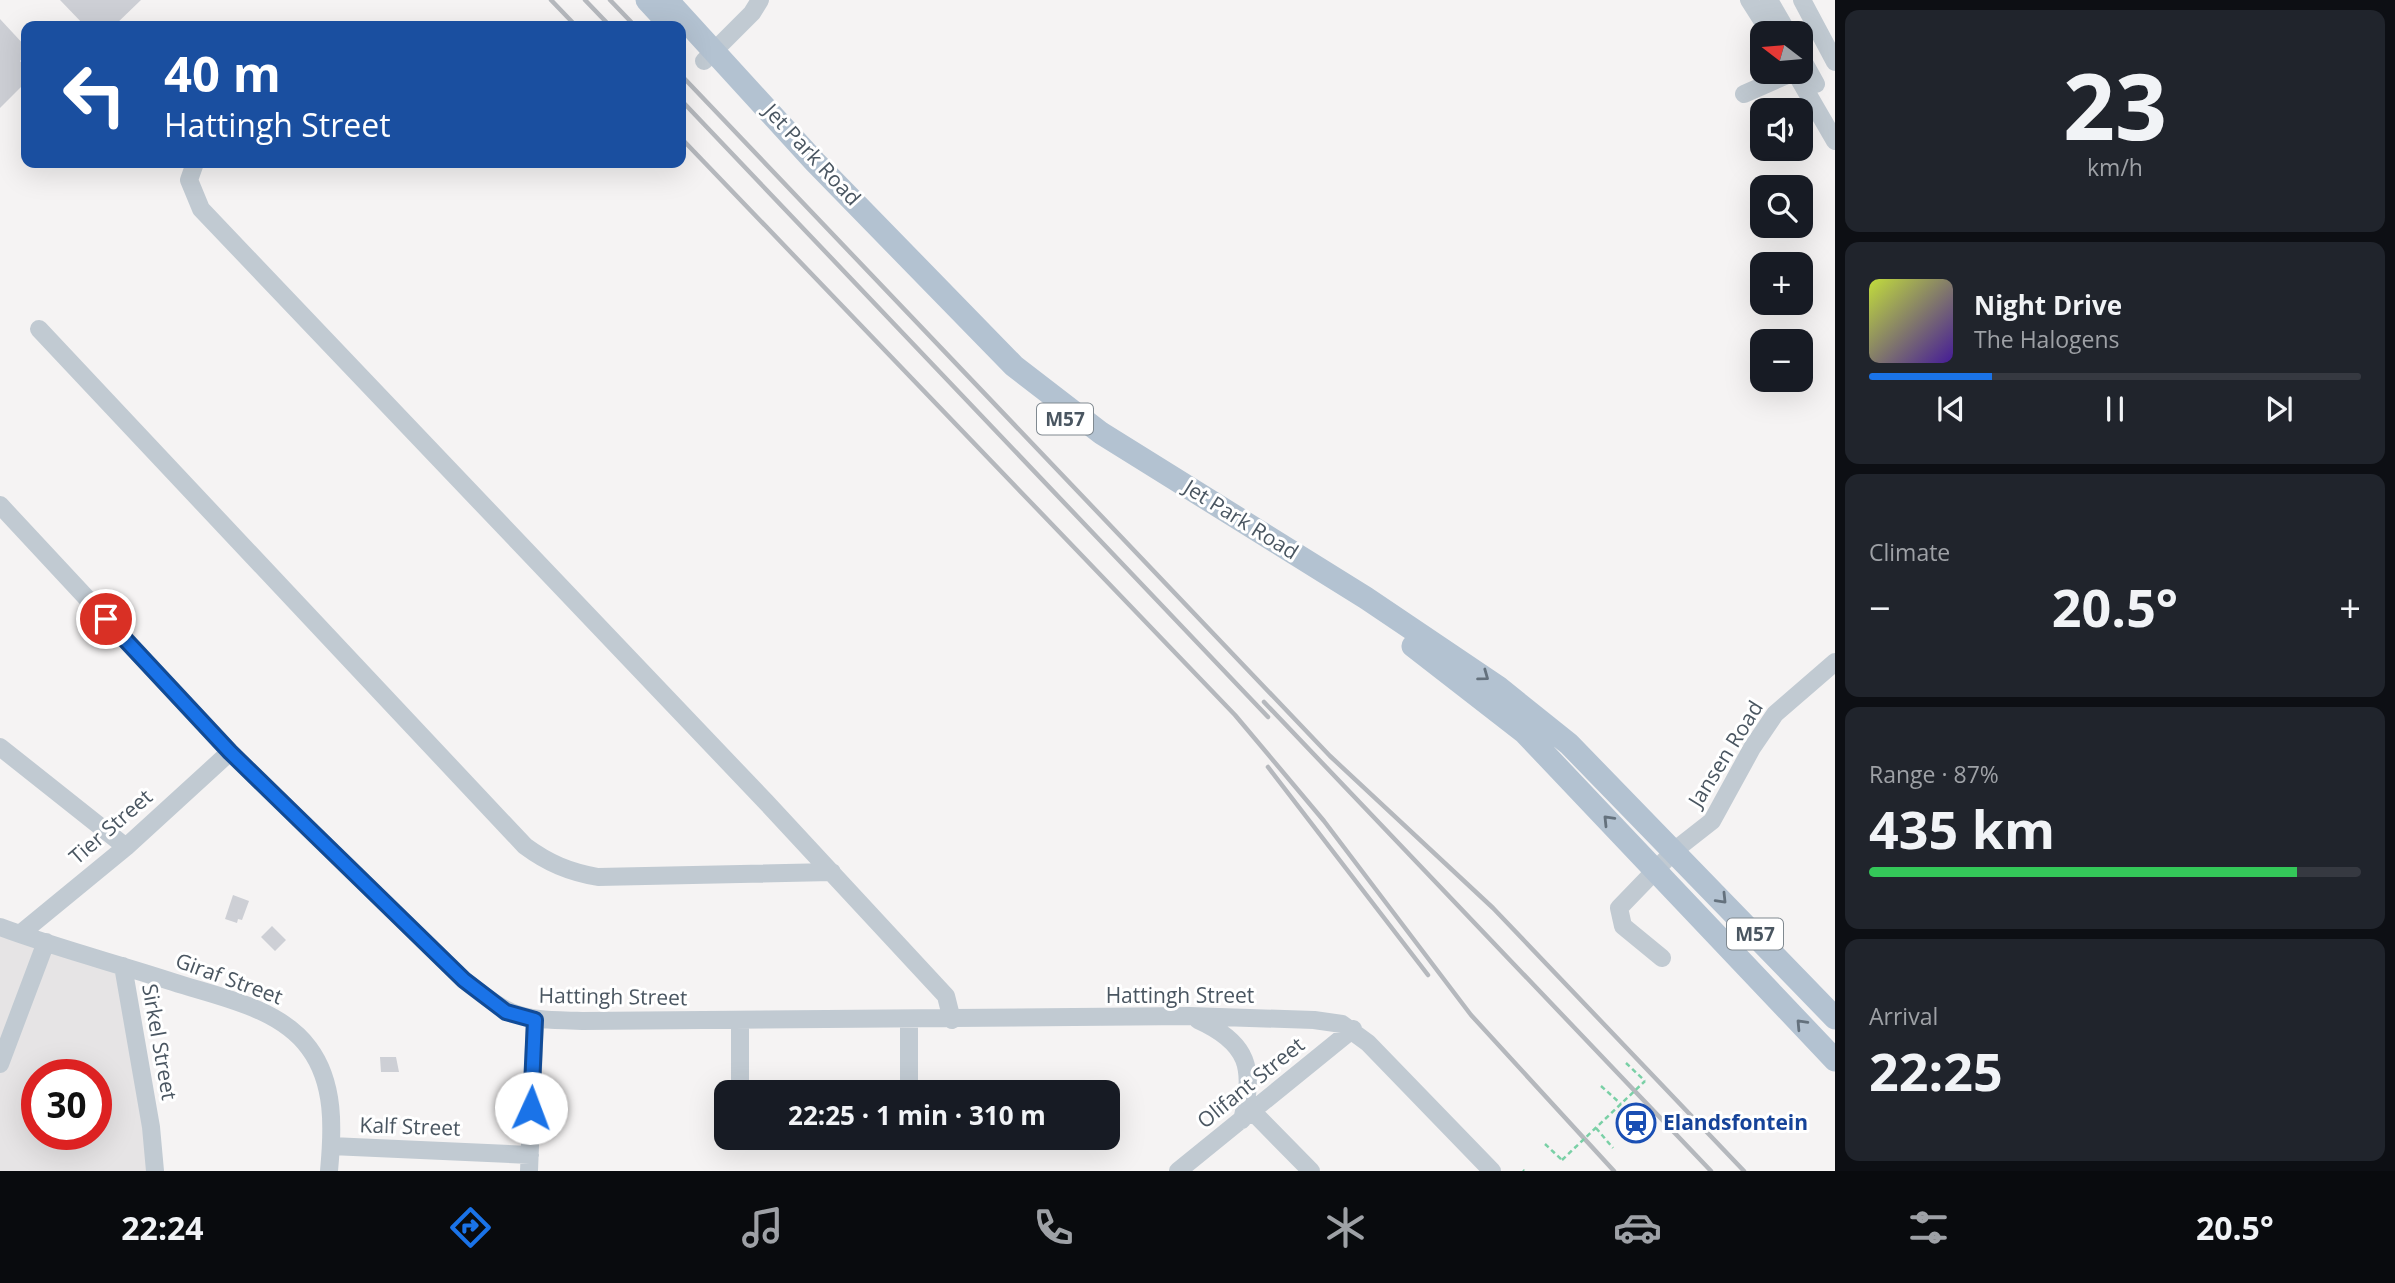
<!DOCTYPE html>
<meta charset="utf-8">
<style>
body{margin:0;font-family:"Open Sans",sans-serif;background:#20242c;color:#f1f3f6;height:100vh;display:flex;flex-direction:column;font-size:26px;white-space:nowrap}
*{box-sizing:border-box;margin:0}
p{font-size:23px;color:#9ea1a6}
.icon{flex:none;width:38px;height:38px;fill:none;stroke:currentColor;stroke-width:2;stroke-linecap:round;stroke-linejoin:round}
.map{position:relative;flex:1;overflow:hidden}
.drawer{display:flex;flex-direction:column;gap:10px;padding:10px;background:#0d0f14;width:560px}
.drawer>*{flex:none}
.guide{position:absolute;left:21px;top:21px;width:665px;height:147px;border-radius:14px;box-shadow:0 7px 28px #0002;background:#1a4fa0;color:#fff;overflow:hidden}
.needle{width:46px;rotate:286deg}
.tools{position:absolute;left:1750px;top:21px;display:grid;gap:14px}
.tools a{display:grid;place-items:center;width:63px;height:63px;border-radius:14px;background:#171b24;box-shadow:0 7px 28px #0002;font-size:35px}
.speed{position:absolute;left:21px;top:1059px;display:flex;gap:14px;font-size:35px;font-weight:700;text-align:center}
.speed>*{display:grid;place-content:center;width:91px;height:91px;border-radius:50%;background:#171b24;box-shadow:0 7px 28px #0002;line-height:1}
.speed .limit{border:10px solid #d22;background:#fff;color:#111}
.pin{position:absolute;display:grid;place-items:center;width:60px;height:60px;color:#fff;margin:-30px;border:4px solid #fff;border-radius:50%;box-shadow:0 2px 7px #0007}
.me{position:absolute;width:77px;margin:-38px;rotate:2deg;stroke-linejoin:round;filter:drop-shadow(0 0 5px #0008)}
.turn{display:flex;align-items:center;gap:24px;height:147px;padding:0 28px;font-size:32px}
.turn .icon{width:91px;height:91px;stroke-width:2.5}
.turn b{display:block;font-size:49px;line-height:60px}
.big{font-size:52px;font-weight:700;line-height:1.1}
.drawer .tile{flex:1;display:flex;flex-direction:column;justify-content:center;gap:10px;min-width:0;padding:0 24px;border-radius:14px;background:#20242c}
.drawer .dial{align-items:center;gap:0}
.dial b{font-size:91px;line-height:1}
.song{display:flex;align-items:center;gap:21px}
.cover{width:84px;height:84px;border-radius:10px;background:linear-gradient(135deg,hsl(70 70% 55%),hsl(260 70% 35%))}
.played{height:7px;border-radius:4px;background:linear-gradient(90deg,#1a73e8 25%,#363941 25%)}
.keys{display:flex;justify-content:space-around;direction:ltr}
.heat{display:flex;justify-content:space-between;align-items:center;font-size:38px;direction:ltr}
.charge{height:10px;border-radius:5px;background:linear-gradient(90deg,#34c759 87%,#363941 0)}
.trip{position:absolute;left:714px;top:1080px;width:406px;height:70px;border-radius:14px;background:#171b24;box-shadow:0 7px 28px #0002;font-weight:700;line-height:70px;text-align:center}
.dock{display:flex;height:112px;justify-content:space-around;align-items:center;background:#090b0e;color:#9ea1a6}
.dock .icon{width:49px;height:49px}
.dock .current{color:#1a73e8}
.dock b{font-size:32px;color:#f1f3f6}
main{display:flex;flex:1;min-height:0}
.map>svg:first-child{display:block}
</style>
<main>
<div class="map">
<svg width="1835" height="1171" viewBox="0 0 1835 1171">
<rect width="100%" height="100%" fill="#f5f3f3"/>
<path fill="#e6e4e5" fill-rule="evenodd" d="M0 925 123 966 152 1171H0ZM37 1074H96V1134H37Z"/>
<path fill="#cdcfd5" d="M60 0H141L114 26H85Z
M0 19 26 47V54L20 61 26 68V82L0 108Z
M233 895 249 901 242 920 238 919 237 923 225 919Z
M272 926 286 940 275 951 261 937Z
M380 1057H396L399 1072H381Z"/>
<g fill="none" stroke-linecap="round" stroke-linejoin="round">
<path stroke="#7ad0a6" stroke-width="2.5" stroke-dasharray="5 3.5" stroke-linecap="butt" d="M1626 1063 1645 1081
M1601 1086 1621 1104
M1596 1128 1613 1148
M1545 1144 1562 1160
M1523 1170 1524 1171"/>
<path stroke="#c1cad2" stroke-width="18" d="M1749 0 1770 33
M1769 0 1788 33
M1802 0 1835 62
M1801 57 1816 84
M704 61 752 13 760 0
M1795 72 1835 141
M1744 94 1794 72
M195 163 189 180 201 209 766 802 946 996 952 1020
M39 329 525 846C548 863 569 872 598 877L832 872
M0 505 230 752 464 980C514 1020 520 1019 582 1021L1190 1016 1314 1020 1342 1024 1368 1043 1492 1171
M0 747 126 847
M0 927C56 948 115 963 173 982 218 997 279 1007 309 1048 335 1083 333 1129 329 1171
M20 934 126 847 230 752
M1662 958 1623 926 1619 908 1675 850 1712 821 1752 748 1775 714 1835 662
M123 966 151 1127 155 1171
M740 1020V1092
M909 1020V1092
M1198 1020C1249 1043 1255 1069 1242 1120
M0 1064 46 942
M1253 1112 1311 1171
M331 1146 530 1155
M529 1171 535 1020
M1178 1171 1353 1029"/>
<path stroke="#b3c2d1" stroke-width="23" d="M647 0 671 26
M667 0 815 162 1014 366 1101 433 1366 598 1498 687 1569 744 1835 1018
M1413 646 1525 733 1835 1060"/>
<path stroke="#b5b8bd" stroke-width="4.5" d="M551 0 576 26
M585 0 610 26
M610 0 635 26
M681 75 1330 756 1493 908 1744 1171
M681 100 1268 717
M681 138 1235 715 1324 821 1471 1015 1614 1171
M1264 702 1711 1171
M1268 767 1428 975"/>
<path stroke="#7ad0a6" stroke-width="2.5" stroke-dasharray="5 3.5" stroke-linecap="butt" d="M1562 1160 1645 1081"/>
</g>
<defs><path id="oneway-chevron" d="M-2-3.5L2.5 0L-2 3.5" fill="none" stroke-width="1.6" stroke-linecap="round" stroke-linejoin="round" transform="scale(1.75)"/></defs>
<g stroke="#64717d">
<use href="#oneway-chevron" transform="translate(1484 676) rotate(36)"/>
<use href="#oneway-chevron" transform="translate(1608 820) rotate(-134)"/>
<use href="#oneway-chevron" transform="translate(1722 899) rotate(46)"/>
<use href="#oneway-chevron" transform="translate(1801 1024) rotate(-133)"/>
</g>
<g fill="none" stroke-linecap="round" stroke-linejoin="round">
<defs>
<path id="route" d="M106 619 230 752 464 980 506 1012 535 1020 531 1108"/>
</defs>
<use href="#route" stroke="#114b97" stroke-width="18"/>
<use href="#route" stroke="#1a73e8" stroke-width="12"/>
</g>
<defs>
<symbol id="station-ring" viewBox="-11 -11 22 22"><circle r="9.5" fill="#fff" stroke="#1a4fb4" stroke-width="1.5"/><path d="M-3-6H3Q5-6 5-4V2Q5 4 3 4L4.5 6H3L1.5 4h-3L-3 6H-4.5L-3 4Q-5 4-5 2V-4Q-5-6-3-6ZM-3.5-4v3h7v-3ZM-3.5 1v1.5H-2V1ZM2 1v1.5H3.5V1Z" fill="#1a4fb4"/></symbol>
</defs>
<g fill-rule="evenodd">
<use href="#station-ring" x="1614" y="1101" width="44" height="44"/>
</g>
<g text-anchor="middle" stroke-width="6" stroke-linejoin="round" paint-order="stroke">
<g fill="#fff" stroke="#808990" stroke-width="2">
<rect x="1037" y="403.5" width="56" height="31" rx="5"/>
<rect x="1727" y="918.5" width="56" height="31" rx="5"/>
</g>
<g font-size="19" font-weight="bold" fill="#4a5661">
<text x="1065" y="426">M57</text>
<text x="1755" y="941">M57</text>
</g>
<g font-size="21" fill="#4a5661" stroke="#fff">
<text transform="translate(812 155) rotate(47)" y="7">Jet Park Road</text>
<text transform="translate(1241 520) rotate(32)" y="7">Jet Park Road</text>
<text transform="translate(1726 754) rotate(-58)" y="7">Jansen Road</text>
<text transform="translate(111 827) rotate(-41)" y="7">Tier Street</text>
<text transform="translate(229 979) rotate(20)" y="7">Giraf Street</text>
<text x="1180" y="1003">Hattingh Street</text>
<text transform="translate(613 997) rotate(1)" y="7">Hattingh Street</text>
<text transform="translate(159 1042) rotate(80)" y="7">Sirkel Street</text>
<text transform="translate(1251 1083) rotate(-39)" y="7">Olifant Street</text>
<text transform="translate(410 1127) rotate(2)" y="7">Kalf Street</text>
</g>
<g font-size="21" font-weight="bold" fill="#164399" stroke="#fff" text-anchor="start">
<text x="1663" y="1130">Elandsfontein</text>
</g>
</g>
</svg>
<div class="tools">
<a><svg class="needle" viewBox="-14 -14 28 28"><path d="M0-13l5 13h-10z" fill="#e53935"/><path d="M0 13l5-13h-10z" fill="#9ea1a6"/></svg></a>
<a><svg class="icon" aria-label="sound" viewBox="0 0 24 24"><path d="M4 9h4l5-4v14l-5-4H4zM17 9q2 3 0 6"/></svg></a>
<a><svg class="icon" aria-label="search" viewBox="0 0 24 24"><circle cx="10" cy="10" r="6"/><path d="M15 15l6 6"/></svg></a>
<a>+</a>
<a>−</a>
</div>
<div class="speed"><div class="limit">30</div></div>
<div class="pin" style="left:106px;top:619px;background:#d93025"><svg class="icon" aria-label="arrive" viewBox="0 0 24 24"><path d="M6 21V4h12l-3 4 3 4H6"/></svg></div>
<svg class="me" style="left:531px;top:1108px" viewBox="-20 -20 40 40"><circle r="19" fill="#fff"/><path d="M0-13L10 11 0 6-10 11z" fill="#1a73e8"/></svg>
<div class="trip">22:25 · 1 min · 310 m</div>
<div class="guide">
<div class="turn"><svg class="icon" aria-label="left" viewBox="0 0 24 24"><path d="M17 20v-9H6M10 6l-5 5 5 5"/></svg><div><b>40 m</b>Hattingh Street</div></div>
</div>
</div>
<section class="drawer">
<div class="tile dial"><b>23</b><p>km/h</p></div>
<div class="tile">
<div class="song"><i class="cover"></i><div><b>Night Drive</b><p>The Halogens</p></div></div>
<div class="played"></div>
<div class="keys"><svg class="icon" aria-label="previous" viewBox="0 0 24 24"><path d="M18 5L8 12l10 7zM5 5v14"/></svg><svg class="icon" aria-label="pause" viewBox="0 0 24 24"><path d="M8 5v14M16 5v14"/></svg><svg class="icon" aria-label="next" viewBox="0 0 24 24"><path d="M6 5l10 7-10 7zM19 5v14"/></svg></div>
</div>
<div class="tile"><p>Climate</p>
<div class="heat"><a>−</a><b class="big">20.5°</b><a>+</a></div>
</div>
<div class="tile"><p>Range · 87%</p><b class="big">435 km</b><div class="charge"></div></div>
<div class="tile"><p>Arrival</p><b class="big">22:25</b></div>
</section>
</main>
<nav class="dock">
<b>22:24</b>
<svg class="icon current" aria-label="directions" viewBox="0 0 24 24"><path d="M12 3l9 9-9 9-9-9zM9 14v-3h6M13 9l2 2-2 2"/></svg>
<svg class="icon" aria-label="music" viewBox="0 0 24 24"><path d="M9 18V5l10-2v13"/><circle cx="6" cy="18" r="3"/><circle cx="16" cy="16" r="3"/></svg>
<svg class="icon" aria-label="phone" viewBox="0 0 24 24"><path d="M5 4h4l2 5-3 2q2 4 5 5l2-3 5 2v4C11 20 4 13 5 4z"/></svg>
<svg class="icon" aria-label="climate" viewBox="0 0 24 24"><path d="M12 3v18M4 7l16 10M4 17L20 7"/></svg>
<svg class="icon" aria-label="car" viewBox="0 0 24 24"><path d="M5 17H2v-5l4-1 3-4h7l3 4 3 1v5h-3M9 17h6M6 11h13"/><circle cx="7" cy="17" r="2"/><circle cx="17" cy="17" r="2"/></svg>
<svg class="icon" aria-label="filters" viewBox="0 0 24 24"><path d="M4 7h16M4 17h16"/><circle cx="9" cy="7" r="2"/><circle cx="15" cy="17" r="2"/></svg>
<b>20.5°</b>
</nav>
